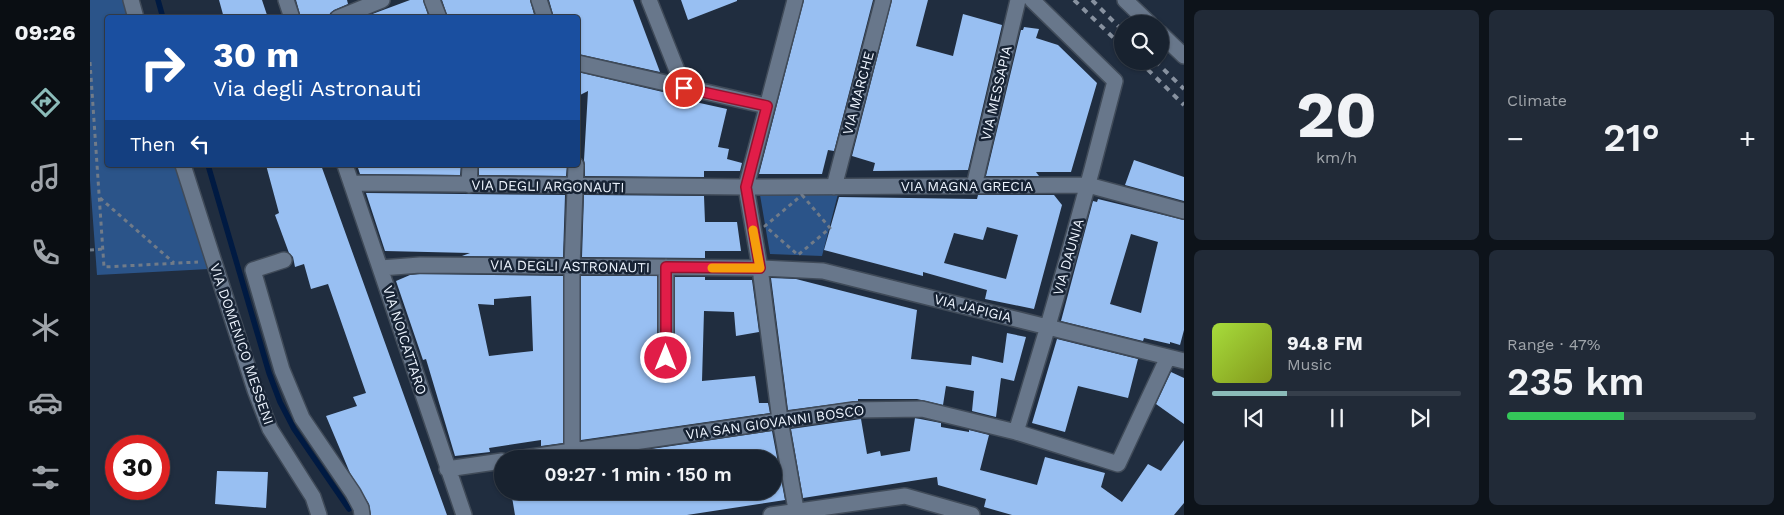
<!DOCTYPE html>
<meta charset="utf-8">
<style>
body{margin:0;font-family:"Work Sans",sans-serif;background:#212a37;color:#f1f3f6;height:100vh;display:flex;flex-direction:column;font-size:19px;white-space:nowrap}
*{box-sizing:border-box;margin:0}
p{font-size:16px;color:#9fa4aa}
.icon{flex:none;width:28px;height:28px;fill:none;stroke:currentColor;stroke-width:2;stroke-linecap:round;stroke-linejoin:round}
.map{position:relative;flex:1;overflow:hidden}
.details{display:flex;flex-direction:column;gap:10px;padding:10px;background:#0d131a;width:600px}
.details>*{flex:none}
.top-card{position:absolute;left:15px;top:15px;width:475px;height:152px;border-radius:5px;box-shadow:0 1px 4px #0004,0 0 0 1px #363f4b;background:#1a4fa0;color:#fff;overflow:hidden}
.controls{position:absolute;left:1024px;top:15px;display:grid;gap:10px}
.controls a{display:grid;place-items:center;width:55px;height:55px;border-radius:50%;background:#18222f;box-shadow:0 1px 4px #0004,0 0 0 1px #363f4b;font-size:25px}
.speed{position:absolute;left:15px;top:435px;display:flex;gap:10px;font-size:25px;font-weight:700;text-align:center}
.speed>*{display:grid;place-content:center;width:65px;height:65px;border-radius:50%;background:#18222f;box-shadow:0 1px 4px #0004,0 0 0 1px #363f4b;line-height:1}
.speed .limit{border:8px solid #d22;background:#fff;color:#111}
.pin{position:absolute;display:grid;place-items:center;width:42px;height:42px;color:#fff;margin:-21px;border:2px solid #fff;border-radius:50%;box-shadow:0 1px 5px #0007}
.me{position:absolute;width:55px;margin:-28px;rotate:0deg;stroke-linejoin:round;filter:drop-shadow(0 0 4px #0008)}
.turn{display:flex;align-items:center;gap:18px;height:105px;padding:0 25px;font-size:22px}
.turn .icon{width:65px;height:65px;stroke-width:2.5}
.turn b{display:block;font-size:35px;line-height:42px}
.then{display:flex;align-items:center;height:48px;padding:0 25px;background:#0003;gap:10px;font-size:19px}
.big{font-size:38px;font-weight:600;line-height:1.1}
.details .widget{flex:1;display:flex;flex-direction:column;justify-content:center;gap:8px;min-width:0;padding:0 18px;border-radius:8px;background:#212a37}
.details .dial{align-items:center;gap:0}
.dial b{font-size:65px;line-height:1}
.song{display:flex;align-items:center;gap:15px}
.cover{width:60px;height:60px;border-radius:8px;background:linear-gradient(135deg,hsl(80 70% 55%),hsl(70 70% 35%))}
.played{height:5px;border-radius:2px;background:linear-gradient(90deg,#8bbbb9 30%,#363f4b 30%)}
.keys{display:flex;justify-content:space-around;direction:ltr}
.heat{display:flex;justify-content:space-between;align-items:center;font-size:28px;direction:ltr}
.charge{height:8px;border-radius:4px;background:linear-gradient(90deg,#34c759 47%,#363f4b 0)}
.details .tiles{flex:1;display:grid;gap:10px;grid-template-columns:repeat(2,1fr)}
.trip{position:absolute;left:404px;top:450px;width:288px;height:50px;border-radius:25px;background:#18222f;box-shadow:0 1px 4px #0004,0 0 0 1px #363f4b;font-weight:600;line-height:50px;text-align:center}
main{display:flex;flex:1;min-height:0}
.menu{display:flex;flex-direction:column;width:90px;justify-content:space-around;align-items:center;background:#0a0e13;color:#9fa4aa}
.menu .icon{width:35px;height:35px}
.menu .selected{color:#8bbbb9}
.menu b{font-size:22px;color:#f1f3f6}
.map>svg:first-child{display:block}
</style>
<main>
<nav class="menu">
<b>09:26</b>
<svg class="icon selected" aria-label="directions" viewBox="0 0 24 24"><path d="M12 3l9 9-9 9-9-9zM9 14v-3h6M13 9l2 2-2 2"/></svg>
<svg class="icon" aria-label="music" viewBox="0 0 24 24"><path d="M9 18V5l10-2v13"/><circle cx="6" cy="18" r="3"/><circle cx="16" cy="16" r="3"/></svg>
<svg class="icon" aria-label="phone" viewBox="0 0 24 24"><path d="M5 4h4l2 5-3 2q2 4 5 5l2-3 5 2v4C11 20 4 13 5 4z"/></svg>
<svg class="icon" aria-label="climate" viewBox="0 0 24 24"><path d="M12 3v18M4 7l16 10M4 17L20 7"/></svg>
<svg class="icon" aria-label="car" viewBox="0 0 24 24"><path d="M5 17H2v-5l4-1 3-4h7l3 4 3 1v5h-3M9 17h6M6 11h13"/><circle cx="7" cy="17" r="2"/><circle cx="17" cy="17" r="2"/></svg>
<svg class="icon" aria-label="filters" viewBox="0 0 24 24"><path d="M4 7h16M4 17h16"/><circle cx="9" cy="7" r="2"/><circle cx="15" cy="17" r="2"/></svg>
</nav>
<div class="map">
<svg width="1094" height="515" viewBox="0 0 1094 515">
<rect width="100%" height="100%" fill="#202d3f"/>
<path fill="#2b5489" d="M0 0H33L38 17 18 18V165H85L119 269 7 275 0 180Z
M748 194 732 256 680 254 670 195Z"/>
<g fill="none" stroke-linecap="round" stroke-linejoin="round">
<path stroke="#001a42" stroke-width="5.5" d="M68 0 73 18
M118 165 179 373 190 402 204 429 259 509"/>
</g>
<path fill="#98bff2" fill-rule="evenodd" d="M129 0H172L178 18H134Z
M206 0H257L258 4 244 10 240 13 239 18H211Z
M320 0H333L339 18H277V16Z
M352 0H440L445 18H358Z
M459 0H543L570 72 488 54V18H464Z
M591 0H647V1L598 20Z
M714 0H783L744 151 738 150 732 174H669Z
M802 0H838L826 46 863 56 873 14 912 25 878 170 783 171 785 163 762 156Z
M934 27 949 29 946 38 968 45 1007 83 981 172H946L949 176H896L931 30H933Z
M488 72 577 93 578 96 637 109 628 147 639 149 637 159 652 163 650 171H614V177L495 176V165L494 160 498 91 488 96Z
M1044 160 1094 177V201L1035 185Z
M176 165H231L357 515H281L279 504 260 473 236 416 267 406 263 397 276 393 238 284 221 289 214 264 205 267 203 257 199 253 185 215 189 213Z
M267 165H371L370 175 270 174Z
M389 165H477L476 176 389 175Z
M276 193 475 195 473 257 372 256 380 253 295 251Z
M494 195 614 196 615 222H647L651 251H615V258L492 257Z
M888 195H964L972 205 944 309 895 299 897 290 833 272V276L734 250 749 197 887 199ZM897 227 928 235 916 279 854 263 864 233 893 240Z
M1008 199 1094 220V330L1090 345 1080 342V344L1054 338 1053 341 971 321 1003 201 1007 202ZM1041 234 1068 242 1051 313 1020 304Z
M330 274 473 276V443L451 446V440L399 448 400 452 365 456 336 359 333 360 306 281 320 275ZM441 296 443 351 399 356 388 304 404 305V299Z
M491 276H567V358L568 363 576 367 581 366 585 358V277H615V280H662L669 332 646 336 644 312 614 311 612 381 665 376 669 403H678L680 413 491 440Z
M681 278 706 279 827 310 821 359 881 365 882 356 913 363 917 333 936 337 924 381 911 378 906 417 882 411 884 391 856 386 853 405 827 399H768V401L698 410Z
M967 339 1048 359 1038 398 988 386 975 432 942 423Z
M1081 372 1094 378V424L1066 404Z
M825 418 851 423V427L879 432V430L899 435 890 470 947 485 955 457 1015 473 1011 487 1032 502 1058 464 1071 471 1094 440V503L1084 515H922L894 507 896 499 848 485 847 477 713 498 701 429 771 419 777 454 790 451 791 456 820 451Z
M682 431 695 500 597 515H425L421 491H682V459H494Z
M127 471 178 472 176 508 125 504Z"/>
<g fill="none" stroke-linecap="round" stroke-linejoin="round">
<defs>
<path id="minor" d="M41 0 46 18
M196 0 202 18
M342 0 349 18
M449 0 455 18
M559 0 594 88
M705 0 656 187 670 268 690 420 707 515
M1035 0 1060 24
M248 18 292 0
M1070 33 1094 56
M488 63 677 106
M93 165 165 390 180 429 223 497 229 515
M255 165 374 515
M261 183 656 187 998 185 1094 211
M379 185 380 165
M884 186 928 0
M744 187 793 0
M194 260 163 270 192 370 212 418 263 493 271 508 272 515
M576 267V358
M291 268 330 265 670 268 733 271 1094 361
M926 432C962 316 995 199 1025 81L942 0
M482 451V266L486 165
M427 459 764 410 832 409 926 432 1028 464 1078 357
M357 469 412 461
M681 515 815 496 882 515"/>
</defs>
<use href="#minor" stroke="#404b59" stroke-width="18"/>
<path stroke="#707b89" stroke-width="3" stroke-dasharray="4 4" stroke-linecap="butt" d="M0 62 14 267 108 262
M712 195 740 228 708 255 675 226Z
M10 198 84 263
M0 250 13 249"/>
<use href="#minor" stroke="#68778b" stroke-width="15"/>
<path stroke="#87919f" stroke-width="4" stroke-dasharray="6 6" stroke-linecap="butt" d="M984 0 1032 46
M1002 0 1032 30
M1049 61 1094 105
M1065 61 1094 89"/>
</g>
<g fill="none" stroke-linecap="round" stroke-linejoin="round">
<defs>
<path id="route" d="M576 358V267L670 268 656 187 677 106 594 88"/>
</defs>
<use href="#route" stroke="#92132f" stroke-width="12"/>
<use href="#route" stroke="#e11d48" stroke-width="9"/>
<path stroke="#f59e0b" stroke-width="9" d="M622 268H670L663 230"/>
</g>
<g text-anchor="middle" stroke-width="5" stroke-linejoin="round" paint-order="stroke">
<g font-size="14" fill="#eef5ff" stroke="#172334">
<text transform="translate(768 93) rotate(-75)" y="5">VIA MARCHE</text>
<text transform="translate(906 93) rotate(-77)" y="5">VIA MESSAPIA</text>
<text transform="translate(458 186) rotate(1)" y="5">VIA DEGLI ARGONAUTI</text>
<text x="877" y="191">VIA MAGNA GRECIA</text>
<text transform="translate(978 257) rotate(-74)" y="5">VIA DAUNIA</text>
<text transform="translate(480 266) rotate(1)" y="5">VIA DEGLI ASTRONAUTI</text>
<text transform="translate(883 308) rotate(14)" y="5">VIA JAPIGIA</text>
<text transform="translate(315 340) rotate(72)" y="5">VIA NOICATTARO</text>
<text transform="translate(152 344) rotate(71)" y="5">VIA DOMENICO MESSENI</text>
<text transform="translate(685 422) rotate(-8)" y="5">VIA SAN GIOVANNI BOSCO</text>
</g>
</g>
</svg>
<div class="controls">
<a><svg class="icon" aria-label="search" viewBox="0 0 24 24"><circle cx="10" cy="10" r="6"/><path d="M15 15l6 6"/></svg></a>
</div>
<div class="speed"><div class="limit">30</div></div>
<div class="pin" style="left:594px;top:88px;background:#d93025"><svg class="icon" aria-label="arrive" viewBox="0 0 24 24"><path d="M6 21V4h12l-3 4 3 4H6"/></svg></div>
<svg class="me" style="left:576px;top:358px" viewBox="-20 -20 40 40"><circle r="17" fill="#e11d48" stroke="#fff" stroke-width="3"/><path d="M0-11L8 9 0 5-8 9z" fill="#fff"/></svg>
<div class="trip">09:27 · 1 min · 150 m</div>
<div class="top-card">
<div class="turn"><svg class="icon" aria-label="right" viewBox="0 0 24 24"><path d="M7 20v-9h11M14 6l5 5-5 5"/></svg><div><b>30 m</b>Via degli Astronauti</div></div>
<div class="then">Then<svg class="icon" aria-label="left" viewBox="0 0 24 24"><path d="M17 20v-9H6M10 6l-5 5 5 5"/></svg></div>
</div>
</div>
<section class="details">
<div class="tiles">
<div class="widget dial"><b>20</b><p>km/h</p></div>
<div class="widget"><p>Climate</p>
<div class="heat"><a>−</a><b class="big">21°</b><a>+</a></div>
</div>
<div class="widget">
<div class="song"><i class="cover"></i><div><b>94.8 FM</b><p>Music</p></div></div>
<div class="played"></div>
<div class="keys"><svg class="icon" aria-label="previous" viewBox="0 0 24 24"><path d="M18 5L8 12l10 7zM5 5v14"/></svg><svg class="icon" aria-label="pause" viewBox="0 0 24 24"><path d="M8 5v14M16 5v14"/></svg><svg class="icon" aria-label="next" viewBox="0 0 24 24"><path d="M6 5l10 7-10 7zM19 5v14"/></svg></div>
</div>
<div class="widget"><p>Range · 47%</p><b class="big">235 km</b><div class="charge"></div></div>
</div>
</section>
</main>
